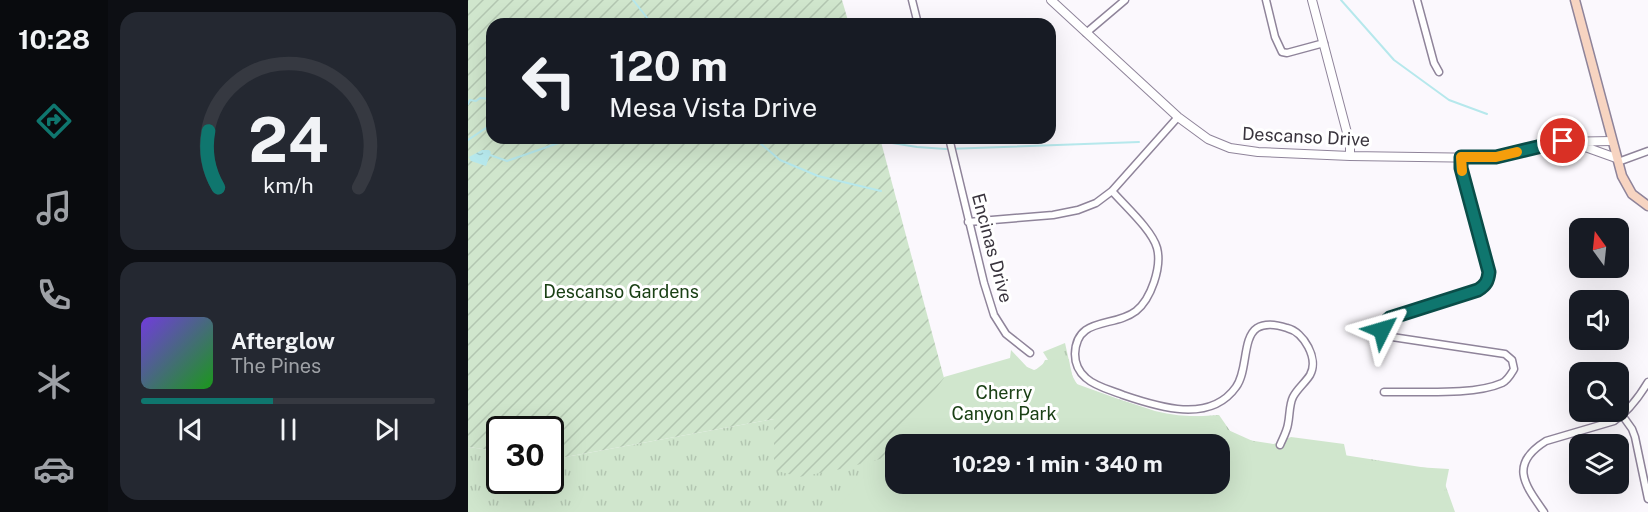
<!DOCTYPE html>
<meta charset="utf-8">
<style>
body{margin:0;font-family:"Public Sans",sans-serif;background:#242831;color:#f1f3f6;height:100vh;display:flex;flex-direction:column;font-size:22px;white-space:nowrap}
*{box-sizing:border-box;margin:0}
p{font-size:20px;color:#9ea1a6}
.icon{flex:none;width:33px;height:33px;fill:none;stroke:currentColor;stroke-width:2;stroke-linecap:round;stroke-linejoin:round}
.map{position:relative;flex:1;overflow:hidden}
.panel{display:flex;flex-direction:column;gap:12px;padding:12px;background:#0d0f14;width:360px}
.panel>*{flex:none}
.guide{position:absolute;left:18px;top:18px;width:570px;height:126px;border-radius:18px;box-shadow:0 6px 24px #0002;background:#171b24;color:#f1f3f6;overflow:hidden}
.needle{width:39px;rotate:345deg}
.fabs{position:absolute;left:1101px;top:218px;display:grid;gap:12px}
.fabs a{display:grid;place-items:center;width:60px;height:60px;border-radius:12px;background:#171b24;box-shadow:0 6px 24px #0002;font-size:30px}
.speed{position:absolute;left:18px;top:416px;display:flex;gap:12px;font-size:30px;font-weight:700;text-align:center}
.speed>*{display:grid;place-content:center;width:78px;height:78px;border-radius:50%;background:#171b24;box-shadow:0 6px 24px #0002;line-height:1}
.speed .limit{border:3px solid #111;border-radius:9px;background:#fff;color:#111}
.pin{position:absolute;display:grid;place-items:center;width:51px;height:51px;color:#fff;margin:-26px;border:3px solid #fff;border-radius:50%;box-shadow:0 2px 6px #0007}
.me{position:absolute;width:66px;margin:-33px;rotate:50deg;stroke-linejoin:round;filter:drop-shadow(0 0 4px #0008)}
.turn{display:flex;align-items:center;gap:21px;height:126px;padding:0 24px;font-size:27px}
.turn .icon{width:78px;height:78px;stroke-width:2.5}
.turn b{display:block;font-size:42px;line-height:51px}
.panel .widget{flex:1;display:flex;flex-direction:column;justify-content:center;gap:9px;min-width:0;padding:0 21px;border-radius:18px;background:#242831}
.panel .dial{align-items:center;gap:0}
.dial svg{height:156px;overflow:visible;fill:none;stroke:#363941;stroke-width:7;stroke-linecap:round;text-anchor:middle}
.dial text{fill:#f1f3f6;stroke:none}
.song{display:flex;align-items:center;gap:18px}
.cover{width:72px;height:72px;border-radius:9px;background:linear-gradient(135deg,hsl(260 70% 55%),hsl(120 70% 35%))}
.played{height:6px;border-radius:3px;background:linear-gradient(90deg,#0f766e 45%,#363941 45%)}
.keys{display:flex;justify-content:space-around;direction:ltr}
.trip{position:absolute;left:417px;top:434px;width:345px;height:60px;border-radius:18px;background:#171b24;box-shadow:0 6px 24px #0002;font-weight:700;line-height:60px;text-align:center}
main{display:flex;flex:1;min-height:0}
.tabs{display:flex;flex-direction:column;width:108px;justify-content:space-around;align-items:center;background:#090b0e;color:#9ea1a6}
.tabs .icon{width:42px;height:42px}
.tabs .on{color:#0f766e}
.tabs b{font-size:27px;color:#f1f3f6}
.map>svg:first-child{display:block}
</style>
<main>
<nav class="tabs">
<b>10:28</b>
<svg class="icon on" aria-label="directions" viewBox="0 0 24 24"><path d="M12 3l9 9-9 9-9-9zM9 14v-3h6M13 9l2 2-2 2"/></svg>
<svg class="icon" aria-label="music" viewBox="0 0 24 24"><path d="M9 18V5l10-2v13"/><circle cx="6" cy="18" r="3"/><circle cx="16" cy="16" r="3"/></svg>
<svg class="icon" aria-label="phone" viewBox="0 0 24 24"><path d="M5 4h4l2 5-3 2q2 4 5 5l2-3 5 2v4C11 20 4 13 5 4z"/></svg>
<svg class="icon" aria-label="climate" viewBox="0 0 24 24"><path d="M12 3v18M4 7l16 10M4 17L20 7"/></svg>
<svg class="icon" aria-label="car" viewBox="0 0 24 24"><path d="M5 17H2v-5l4-1 3-4h7l3 4 3 1v5h-3M9 17h6M6 11h13"/><circle cx="7" cy="17" r="2"/><circle cx="17" cy="17" r="2"/></svg>
</nav>
<section class="panel">
<div class="widget dial"><svg viewBox="0 0 100 80">
<path d="M14 69A42 42 0 1 1 86 69"/>
<path d="M14 69A42 42 0 0 1 9 40" stroke="#0f766e"/>
<text x="50" y="56" font-size="32" font-weight="700">24</text>
<text x="50" y="72" font-size="11">km/h</text>
</svg></div>
<div class="widget">
<div class="song"><i class="cover"></i><div><b>Afterglow</b><p>The Pines</p></div></div>
<div class="played"></div>
<div class="keys"><svg class="icon" aria-label="previous" viewBox="0 0 24 24"><path d="M18 5L8 12l10 7zM5 5v14"/></svg><svg class="icon" aria-label="pause" viewBox="0 0 24 24"><path d="M8 5v14M16 5v14"/></svg><svg class="icon" aria-label="next" viewBox="0 0 24 24"><path d="M6 5l10 7-10 7zM19 5v14"/></svg></div>
</div>
</section>
<div class="map">
<svg width="1180" height="512" viewBox="0 0 1180 512">
<defs>
<pattern id="grass-tufts" width="24" height="20" patternUnits="userSpaceOnUse" patternTransform="scale(1.5)"><rect width="24" height="20" fill="#d0e6cd"/><path d="M3 7l-1-3M5 7V3M7 7l1-3M15 17l-1-3M17 17v-4M19 17l1-3" fill="none" stroke="#b3c6b1"/></pattern>
<pattern id="garden-furrows" width="10" height="10" patternUnits="userSpaceOnUse" patternTransform="scale(1.5)"><rect width="10" height="10" fill="#d0e6cd"/><path d="M-1 1l2-2M0 10L10 0M9 11l2-2" fill="none" stroke="#b3c6b1"/></pattern>
<pattern id="water-ripples" width="26" height="14" patternUnits="userSpaceOnUse" patternTransform="scale(1.5)"><rect width="26" height="14" fill="#b6e8ec"/><path d="M2 4q2-2 4 0t4 0M15 11q2-2 4 0t4 0" fill="none" stroke="#9dc8cb"/></pattern>
</defs>
<rect width="100%" height="100%" fill="#fbf8fd"/>
<path fill="url(#grass-tufts)" fill-rule="evenodd" d="M597 343 606 383 703 418 751 415 767 438 972 470 987 512H0V447L31 451 32 480H82L83 457 92 458 306 419V470L465 391 476 378 545 360 566 371 580 360 575 352ZM428 444H752V483H428Z"/>
<path fill="#d0e6cd" fill-rule="evenodd" d="M543 350 559 367 566 370 573 368 577 360 601 359C601 372 607 384 616 391 628 400 643 399 656 401 667 404 677 408 687 411 707 416 727 417 747 416L749 425 798 447 823 437 876 444 880 463 981 469 975 499 981 512H367L476 377 542 358ZM428 444H752V483H428Z"/>
<path fill="url(#garden-furrows)" d="M0 0H374L381 24H24V138H412L476 378 416 458 373 469 331 477 306 470V419L92 458 83 457 82 429H32L31 451 0 447Z"/>
<path fill="url(#water-ripples)" d="M14 150H21L23 152 18 166 3 161 1 157Z"/>
<g fill="none" stroke-linecap="round" stroke-linejoin="round">
<path stroke="#b6e8ec" stroke-width="2" d="M165 0 184 24
M873 0 926 60 981 100 1019 114
M0 104 2 100 8 101 12 98 23 99 24 93
M286 138 312 160 350 176 413 191
M393 138 449 147 478 149 671 142
M0 140 24 124
M22 155 39 161 105 138"/>
<defs>
<path id="minor" d="M444 0 450 24
M798 0 807 37 814 52 819 53 856 43
M949 0 966 63 971 72
M618 33 657 0
M481 138 516 283 526 315 538 334 562 353
M1150 162 1180 151
M644 191C657 206 684 230 689 248 694 267 683 299 668 311 646 328 608 316 607 354 607 363 611 372 618 378 628 387 643 390 655 395 690 407 742 424 768 387 780 371 774 338 789 328 797 323 810 325 819 328 836 332 851 359 842 375 837 383 829 389 825 397 821 405 822 415 820 424 819 431 815 438 812 445
M500 222 585 215 610 210 628 203 644 191 710 117
M916 392C948 391 1005 396 1034 383 1040 380 1043 374 1046 369L1044 360 1037 354 924 337 917 335 914 330 915 324 922 318 1010 290C1018 285 1020 281 1021 272L993 168V157
M1154 415 1164 429 1167 437 1180 499
M1076 512C1056 484 1041 464 1078 441L1146 421C1161 411 1171 397 1180 382"/>
<path id="tertiary" d="M583 0 710 117 740 139 762 148 790 152 882 156 1019 158 1039 155 1086 142 1144 141
M844 0 882 144V156
M1106 143 1148 158"/>
<path id="secondary" d="M1107 0 1154 176 1164 194 1180 206"/>
</defs>
<use href="#minor" stroke="#8f849a" stroke-width="9"/>
<use href="#tertiary" stroke="#8f849a" stroke-width="10"/>
<use href="#secondary" stroke="#8f849a" stroke-width="11"/>
<use href="#minor" stroke="#fff" stroke-width="6"/>
<use href="#tertiary" stroke="#fff" stroke-width="8"/>
<use href="#secondary" stroke="#f7d4c1" stroke-width="8"/>
</g>
<g fill="none" stroke-linecap="round" stroke-linejoin="round">
<defs>
<path id="route" d="M914 330 915 324 922 318 1010 290C1018 285 1020 281 1021 272L993 168V157H1028L1095 141"/>
</defs>
<use href="#route" stroke="#0a4d48" stroke-width="15"/>
<use href="#route" stroke="#0f766e" stroke-width="10"/>
<path stroke="#f59e0b" stroke-width="10" d="M994 171 993 157H1028L1049 152"/>
</g>
<g text-anchor="middle" stroke-width="6" stroke-linejoin="round" paint-order="stroke">
<g font-size="18" fill="#39343d" stroke="#fff">
<text transform="translate(838 137) rotate(3)" y="6">Descanso Drive</text>
<text transform="translate(524 248) rotate(75)" y="6">Encinas Drive</text>
</g>
<g font-size="18" fill="#1a4015" stroke="#fff">
<text x="153" y="298">Descanso Gardens</text>
<text x="536" y="399">Cherry<tspan x="536" dy="21">Canyon Park</tspan></text>
</g>
</g>
</svg>
<div class="fabs">
<a><svg class="needle" viewBox="-14 -14 28 28"><path d="M0-13l5 13h-10z" fill="#e53935"/><path d="M0 13l5-13h-10z" fill="#9ea1a6"/></svg></a>
<a><svg class="icon" aria-label="sound" viewBox="0 0 24 24"><path d="M4 9h4l5-4v14l-5-4H4zM17 9q2 3 0 6"/></svg></a>
<a><svg class="icon" aria-label="search" viewBox="0 0 24 24"><circle cx="10" cy="10" r="6"/><path d="M15 15l6 6"/></svg></a>
<a><svg class="icon" aria-label="layers" viewBox="0 0 24 24"><path d="M12 4l9 5-9 5-9-5zM3 14l9 5 9-5"/></svg></a>
</div>
<div class="speed"><div class="limit">30</div></div>
<div class="pin" style="left:1095px;top:141px;background:#d93025"><svg class="icon" aria-label="arrive" viewBox="0 0 24 24"><path d="M6 21V4h12l-3 4 3 4H6"/></svg></div>
<svg class="me" style="left:914px;top:330px" viewBox="-20 -20 40 40"><path d="M0-17L14 15 0 8-14 15z" fill="#0f766e" stroke="#fff" stroke-width="4"/></svg>
<div class="trip">10:29 · 1 min · 340 m</div>
<div class="guide">
<div class="turn"><svg class="icon" aria-label="left" viewBox="0 0 24 24"><path d="M17 20v-9H6M10 6l-5 5 5 5"/></svg><div><b>120 m</b>Mesa Vista Drive</div></div>
</div>
</div>
</main>
